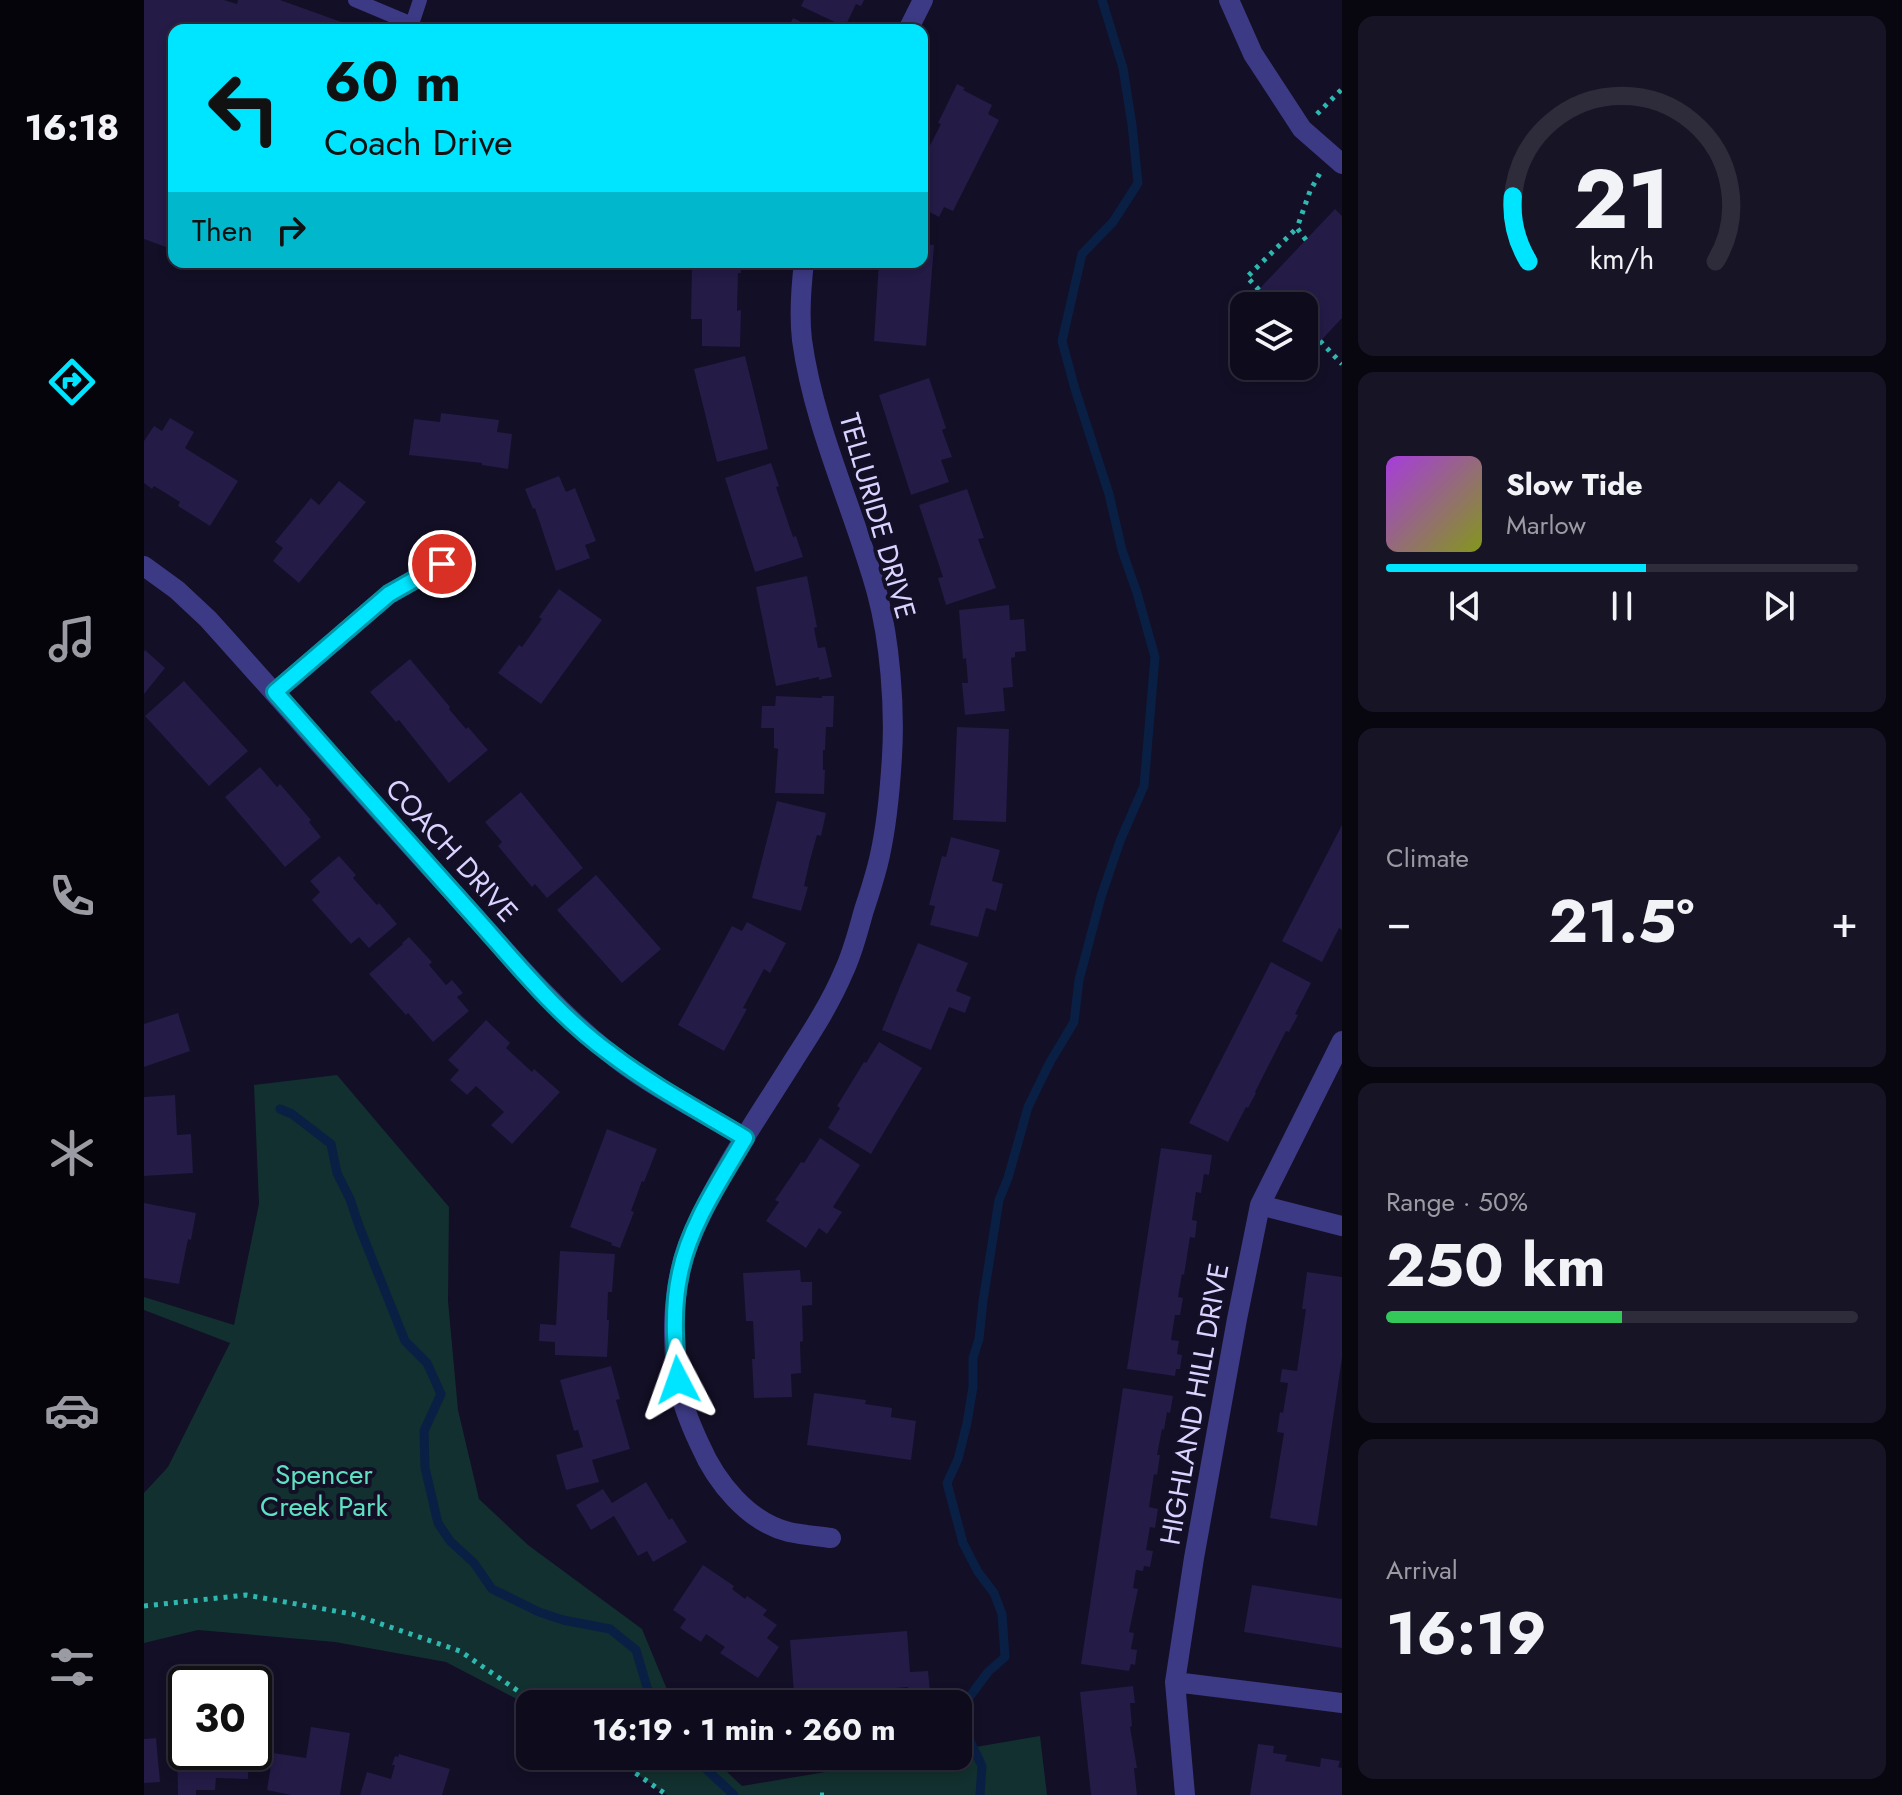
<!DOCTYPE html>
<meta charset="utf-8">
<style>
body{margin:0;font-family:Jost,sans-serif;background:#171425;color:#f1f3f6;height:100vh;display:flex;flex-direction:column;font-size:30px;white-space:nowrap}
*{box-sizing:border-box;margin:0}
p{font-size:26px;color:#9b9ba3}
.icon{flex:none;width:44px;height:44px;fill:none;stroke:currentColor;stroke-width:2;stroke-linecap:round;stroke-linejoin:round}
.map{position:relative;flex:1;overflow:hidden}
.drawer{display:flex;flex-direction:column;gap:16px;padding:16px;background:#08060f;width:560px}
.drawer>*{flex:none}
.top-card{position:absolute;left:24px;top:24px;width:760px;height:244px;border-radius:16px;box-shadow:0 4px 12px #0003,0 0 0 2px #2e2b3b;background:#00e5ff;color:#111;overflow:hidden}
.controls{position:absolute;left:1086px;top:292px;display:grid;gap:16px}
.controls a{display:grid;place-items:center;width:88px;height:88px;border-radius:16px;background:#0e0b1c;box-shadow:0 4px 12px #0003,0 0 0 2px #2e2b3b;font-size:40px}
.speed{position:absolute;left:24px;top:1666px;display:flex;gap:16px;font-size:40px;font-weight:700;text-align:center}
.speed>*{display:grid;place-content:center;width:104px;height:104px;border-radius:50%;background:#0e0b1c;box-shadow:0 4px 12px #0003,0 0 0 2px #2e2b3b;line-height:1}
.speed .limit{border:4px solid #111;border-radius:12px;background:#fff;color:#111}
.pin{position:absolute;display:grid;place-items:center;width:68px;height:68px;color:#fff;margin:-34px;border:4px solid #fff;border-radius:50%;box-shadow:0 2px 8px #0007}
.me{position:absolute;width:88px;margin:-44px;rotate:356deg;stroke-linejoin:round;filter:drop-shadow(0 0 6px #0008)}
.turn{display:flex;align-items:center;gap:28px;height:168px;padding:0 24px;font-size:36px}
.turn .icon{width:104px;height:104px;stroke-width:2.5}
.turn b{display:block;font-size:56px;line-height:68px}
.then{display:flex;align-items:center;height:76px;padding:0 24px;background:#0003;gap:16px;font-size:30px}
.big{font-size:60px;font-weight:700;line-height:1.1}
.drawer .widget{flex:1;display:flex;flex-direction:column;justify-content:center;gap:12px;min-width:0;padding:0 28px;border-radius:16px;background:#171425}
.drawer .dial{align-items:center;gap:0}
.dial svg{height:208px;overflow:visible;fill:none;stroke:#2e2b3b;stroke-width:7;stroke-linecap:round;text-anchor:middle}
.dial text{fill:#f1f3f6;stroke:none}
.song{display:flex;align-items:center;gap:24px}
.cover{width:96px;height:96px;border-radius:12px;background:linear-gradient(135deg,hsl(280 70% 55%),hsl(70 70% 35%))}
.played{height:8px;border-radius:4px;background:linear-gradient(90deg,#00e5ff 55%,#2e2b3b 55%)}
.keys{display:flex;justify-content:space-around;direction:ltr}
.heat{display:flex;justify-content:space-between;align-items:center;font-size:44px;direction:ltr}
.charge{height:12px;border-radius:6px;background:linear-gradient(90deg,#34c759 50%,#2e2b3b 0)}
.trip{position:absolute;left:372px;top:1690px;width:456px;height:80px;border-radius:16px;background:#0e0b1c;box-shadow:0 4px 12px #0003,0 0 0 2px #2e2b3b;font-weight:700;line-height:80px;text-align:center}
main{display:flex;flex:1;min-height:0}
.tab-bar{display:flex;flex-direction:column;width:144px;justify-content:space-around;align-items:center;background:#06040b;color:#9b9ba3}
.tab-bar .icon{width:56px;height:56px}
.tab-bar .current{color:#00e5ff}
.tab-bar b{font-size:36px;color:#f1f3f6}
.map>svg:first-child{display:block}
</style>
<main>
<nav class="tab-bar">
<b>16:18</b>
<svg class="icon current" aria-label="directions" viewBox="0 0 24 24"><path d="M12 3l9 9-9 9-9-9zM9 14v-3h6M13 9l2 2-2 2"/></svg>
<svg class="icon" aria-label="music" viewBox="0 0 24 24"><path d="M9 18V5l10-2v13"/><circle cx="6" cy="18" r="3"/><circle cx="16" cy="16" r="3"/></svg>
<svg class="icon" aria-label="phone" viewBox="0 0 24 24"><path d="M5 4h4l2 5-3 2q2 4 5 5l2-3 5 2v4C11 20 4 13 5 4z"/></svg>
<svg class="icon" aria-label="climate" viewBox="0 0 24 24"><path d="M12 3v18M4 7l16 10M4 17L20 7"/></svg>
<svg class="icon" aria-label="car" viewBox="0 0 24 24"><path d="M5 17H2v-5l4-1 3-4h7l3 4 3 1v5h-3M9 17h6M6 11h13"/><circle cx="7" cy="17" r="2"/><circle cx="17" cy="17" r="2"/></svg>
<svg class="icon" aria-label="filters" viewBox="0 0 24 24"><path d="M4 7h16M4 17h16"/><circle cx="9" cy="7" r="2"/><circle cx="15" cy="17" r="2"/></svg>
</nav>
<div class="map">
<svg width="1198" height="1795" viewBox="0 0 1198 1795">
<rect width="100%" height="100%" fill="#130f26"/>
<path fill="#12302f" d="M193 1075 305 1207 304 1301 314 1410 335 1499 384 1545 498 1629 529 1704H386V1706L302 1662 191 1642 54 1630 0 1643V1493L24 1467 86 1343 0 1310V1297L90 1325 115 1204 110 1085Z
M896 1736 903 1795H523L467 1756H566L598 1786 777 1756H814V1750Z"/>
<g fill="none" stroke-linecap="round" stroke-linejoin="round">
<path stroke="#0a1f44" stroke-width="9" d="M136 1109 148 1114 187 1144 193 1173 206 1199 215 1226 261 1341 283 1363 297 1394 280 1431 281 1468 294 1523 306 1541 330 1563 348 1589 395 1612 419 1620 466 1629 492 1650 508 1704
M548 1756 590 1795
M836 1795 838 1766 825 1739 818 1707 844 1672 861 1657 858 1614 850 1593 834 1572 819 1543 803 1483 814 1459 823 1423 829 1387V1358L835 1339 839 1301 855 1200 864 1178 884 1107 906 1062 930 1022 935 980 957 897 976 841 1000 786 1011 657 993 593 978 550 965 494 931 389 918 341 938 254 969 222 994 183 988 125 979 68 958 0"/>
</g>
<path fill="#241b47" d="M0 0H80L93 4 94 0H136L203 24 201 30H30V250L0 239Z
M660 0H720L717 6 712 4 701 27 657 6Z
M649 18 674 30H643Z
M813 84 821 88 819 90 848 105 844 114 855 120 809 211 800 207 795 217 778 208V161L797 124 794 123Z
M1191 209 1198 216V318L1160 359V306H1100V333L1086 320Z
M778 244 790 245 782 346 730 341 735 262H778Z
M548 262H597V273H594L593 311 597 310 596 347 558 346V319H547Z
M601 356 624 449 573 462 550 369Z
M785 378 802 428 798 430 808 457 797 460 805 482 767 495 735 395Z
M297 413 355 420 353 432 368 434 364 469 338 465V463L265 455 270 419 296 422Z
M26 418 50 432 41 448 94 481 66 526 34 506 36 502 10 486 8 489 0 483V441L10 426 18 431Z
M627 463 635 486 632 487 649 537 652 536 659 557 611 572 581 478Z
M415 476 422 492 431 488 452 541 441 545 446 558 412 571 391 508 389 509 381 489Z
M195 481 222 502 155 583 129 561 139 548 131 542 167 498 175 505Z
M823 489 840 538 834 539 852 588 802 605 794 578 799 577 775 505Z
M663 576 673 627 670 628 674 648 681 647 688 677 675 680V677L632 686 612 587Z
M415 589 458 620 397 704 354 673 375 645 378 647 398 619 395 617Z
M865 605 866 620 880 619 882 651 871 652V657L867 658 869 687 859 688 861 711 821 715 818 683H824L822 658 819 659 815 610Z
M1 650 21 668 0 694V652Z
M266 659 306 707 305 709 322 729 324 727 344 750 305 783 255 720 252 722 226 692Z
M40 681 104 751 65 786 1 716Z
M632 696 678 698V696H690L689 727H682L681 750H679V770H681L680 794 631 793 634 749 630 748V728H617L618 706H631Z
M813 727 865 729 862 822 809 820Z
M116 767 133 787 136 784 167 820 165 822 177 837 141 867 81 797Z
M377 792 439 868 403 898 391 884 388 887 354 846 358 842 341 822Z
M633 801 682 813 677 836 673 835 666 860 660 886 664 887 657 911 608 898Z
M1198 825V930L1195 928 1178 962 1138 941Z
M807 837 856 850 848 881 859 884 852 911 842 908 834 937 786 925 791 906 785 905 798 856 802 857Z
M195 856 212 875 209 878 233 905 235 903 253 924 225 948 215 937 207 944 168 900 176 892 166 881Z
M452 875 517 949 478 983 413 910Z
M603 922 642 943 626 973 620 969 599 1008 603 1009 580 1051 534 1025 588 926 598 931Z
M265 937 288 962 285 965 302 985 308 980 319 993 313 997 325 1011 289 1042 264 1013 262 1015 225 974 259 944 258 943Z
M774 943 824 963 812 991 827 997 821 1013 805 1007 787 1050 738 1030Z
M1127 962 1167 983 1151 1014 1154 1015 1145 1032 1142 1031 1111 1092 1112 1093 1104 1108 1102 1107 1084 1142 1045 1123Z
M34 1013 46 1051 0 1067V1024Z
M342 1020 366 1043 362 1048 388 1072 390 1069 416 1092 368 1144 347 1125 360 1112 332 1086 323 1095 306 1080 315 1070 304 1060Z
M735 1042 778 1068 727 1154 684 1128 696 1108 693 1106 720 1062 722 1063Z
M31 1095 33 1135 47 1134 49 1173 0 1176V1097Z
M463 1129 513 1149 500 1182 498 1181 487 1211 490 1212 476 1248 467 1245 468 1243 426 1227Z
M676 1138 716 1165 689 1207 698 1212 683 1234 675 1228 662 1248 622 1221 635 1202 631 1200 657 1162 660 1163Z
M1017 1148 1068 1155 1065 1175 1060 1174 1057 1193 1052 1192 1048 1220 1053 1221 1051 1238 1046 1237 1040 1275 1038 1274 1034 1297 1039 1298 1036 1315H1031L1027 1340 1035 1341 1033 1354 1038 1355 1036 1369H1032L1031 1376 983 1369Z
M0 1203 52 1213 47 1240 44 1239 35 1284 0 1278Z
M416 1251 471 1254 468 1292H464L463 1320H465L463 1357 411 1355V1342L395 1341 396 1324 412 1325Z
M656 1270 657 1282H668V1305L658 1306 659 1341 656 1342 657 1373 647 1374 648 1397 610 1398 608 1359H611L609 1321H602L599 1273Z
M1163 1272 1198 1277V1358L1173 1526 1126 1518 1140 1433 1133 1432 1136 1412 1139 1413 1144 1383 1136 1382 1138 1369 1153 1371 1162 1309H1158Z
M467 1366 476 1399 472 1400 486 1449 448 1460 455 1482 422 1490 412 1455 439 1447 434 1430 430 1431 416 1380Z
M979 1388 1029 1396 1026 1413 1023 1412 1020 1430 1018 1429 1013 1455H1016L1013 1475 1010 1474 1005 1507 1014 1509 1011 1528 1006 1527 1002 1550 1009 1551 1006 1567 1000 1566 999 1571 992 1570 989 1588 994 1589 985 1632 990 1633 987 1649 993 1650 991 1665 987 1664 985 1671 937 1664Z
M670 1393 722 1400 721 1404 748 1408 747 1417 772 1421 767 1460 663 1445Z
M502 1482 525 1520 528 1518 543 1542 509 1562 503 1551 494 1556 470 1516 447 1530 432 1505 459 1489 468 1503Z
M559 1565 590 1586 588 1589 601 1599 603 1596 623 1610 619 1615 633 1625 623 1638 635 1647 614 1678 576 1653 581 1647 562 1634 557 1642 536 1628 542 1619 529 1610Z
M1108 1585 1198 1599V1648L1100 1632Z
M763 1631 766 1672 784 1671 786 1691 764 1692V1687L740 1689 741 1704H716L714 1690 692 1692 693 1704H665L664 1692 650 1694 646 1640Z
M989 1686 991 1703H986L988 1726 986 1727 993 1768H990L993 1795H947L936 1692Z
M167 1727 206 1733 196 1795H147L123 1790 129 1753 162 1758Z
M33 1737H42V1752H104V1779L72 1778 71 1790H52V1795H34Z
M12 1738 16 1782 0 1783V1739Z
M1114 1744 1130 1746 1129 1753 1143 1755 1141 1761 1176 1767 1177 1758 1196 1761 1194 1767 1198 1768V1795H1106Z
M255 1754 306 1769 298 1795H216L223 1772 247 1779 251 1765H248L251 1756 254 1757Z"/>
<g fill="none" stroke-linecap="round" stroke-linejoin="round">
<path stroke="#2fb8b0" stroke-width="5" stroke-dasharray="4 6" stroke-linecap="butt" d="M1173 114 1198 89
M1162 240 1153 228 1166 191 1176 173
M1115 290 1103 277 1153 228
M1176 341 1198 364
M0 1606 102 1595 208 1614 316 1651 393 1704
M467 1756 523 1795
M676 1795H681"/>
<path stroke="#3d3a85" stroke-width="14" d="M211 0 268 24 276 0"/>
<path stroke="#3d3a85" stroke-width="20" d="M1085 0 1109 54 1158 129 1198 164
M764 30 779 0
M660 262C657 288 655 315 658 340 670 428 710 509 733 593 746 641 751 707 748 756 746 790 743 823 736 855 732 874 726 892 720 910 714 931 709 952 700 971 687 1002 669 1030 651 1058 615 1116 574 1174 547 1237 529 1280 527 1332 533 1378 537 1401 546 1424 556 1445 572 1482 604 1522 645 1532 659 1535 673 1536 687 1538
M0 566 33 590 64 619C148 712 230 807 315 899 362 951 408 1007 463 1051 502 1084 557 1111 601 1138
M131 692 245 594 298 564
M1116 1205 1198 1226
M1031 1682 1198 1703
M1041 1795 1031 1682 1050 1558 1093 1319 1116 1205 1198 1041"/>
</g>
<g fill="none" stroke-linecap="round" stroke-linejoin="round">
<defs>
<path id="route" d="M298 564 245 594 131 692C197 767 263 841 330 916 372 963 415 1017 467 1054 509 1086 556 1111 601 1138 576 1181 546 1224 536 1273 528 1309 531 1344 534 1380"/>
</defs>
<use href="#route" stroke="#0095a6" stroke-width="20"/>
<use href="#route" stroke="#00e5ff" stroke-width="14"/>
</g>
<g text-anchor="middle" stroke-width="8" stroke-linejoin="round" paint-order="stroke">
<g font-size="28" fill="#d9d4ff" stroke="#130f26">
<text transform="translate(734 516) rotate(74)" y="10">TELLURIDE DRIVE</text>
<text transform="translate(308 850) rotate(48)" y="10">COACH DRIVE</text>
<text transform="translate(1050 1404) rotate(-80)" y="10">HIGHLAND HILL DRIVE</text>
</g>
<g font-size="28" fill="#5fe0c0" stroke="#130f26">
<text x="180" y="1484">Spencer<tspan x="180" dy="32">Creek Park</tspan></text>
</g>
</g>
</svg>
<div class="controls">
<a><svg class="icon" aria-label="layers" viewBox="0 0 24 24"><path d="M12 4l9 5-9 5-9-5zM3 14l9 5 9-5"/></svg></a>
</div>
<div class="speed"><div class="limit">30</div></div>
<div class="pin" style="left:298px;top:564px;background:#d93025"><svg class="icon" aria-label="arrive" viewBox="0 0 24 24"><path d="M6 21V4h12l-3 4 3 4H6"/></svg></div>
<svg class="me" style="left:534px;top:1380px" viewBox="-20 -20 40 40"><path d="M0-17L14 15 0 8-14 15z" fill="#00e5ff" stroke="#fff" stroke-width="4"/></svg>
<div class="trip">16:19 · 1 min · 260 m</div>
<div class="top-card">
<div class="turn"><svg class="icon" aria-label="left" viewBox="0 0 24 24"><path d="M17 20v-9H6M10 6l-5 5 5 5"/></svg><div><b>60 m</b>Coach Drive</div></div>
<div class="then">Then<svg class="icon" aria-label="right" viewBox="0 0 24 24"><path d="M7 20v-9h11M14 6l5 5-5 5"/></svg></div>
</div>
</div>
<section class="drawer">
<div class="widget dial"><svg viewBox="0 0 100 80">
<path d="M14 69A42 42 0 1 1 86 69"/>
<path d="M14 69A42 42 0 0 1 8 44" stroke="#00e5ff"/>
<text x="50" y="56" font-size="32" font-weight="700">21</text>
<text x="50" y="72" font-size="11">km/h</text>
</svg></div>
<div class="widget">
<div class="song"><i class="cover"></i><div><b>Slow Tide</b><p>Marlow</p></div></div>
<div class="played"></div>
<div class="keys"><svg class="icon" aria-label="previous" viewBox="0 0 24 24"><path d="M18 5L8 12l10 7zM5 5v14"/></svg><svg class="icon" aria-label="pause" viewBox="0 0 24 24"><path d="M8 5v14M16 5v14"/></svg><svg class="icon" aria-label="next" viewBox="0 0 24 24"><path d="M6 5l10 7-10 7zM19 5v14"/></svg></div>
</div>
<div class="widget"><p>Climate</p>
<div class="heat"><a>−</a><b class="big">21.5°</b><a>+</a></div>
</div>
<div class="widget"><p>Range · 50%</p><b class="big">250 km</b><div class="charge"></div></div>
<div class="widget"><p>Arrival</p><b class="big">16:19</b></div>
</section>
</main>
